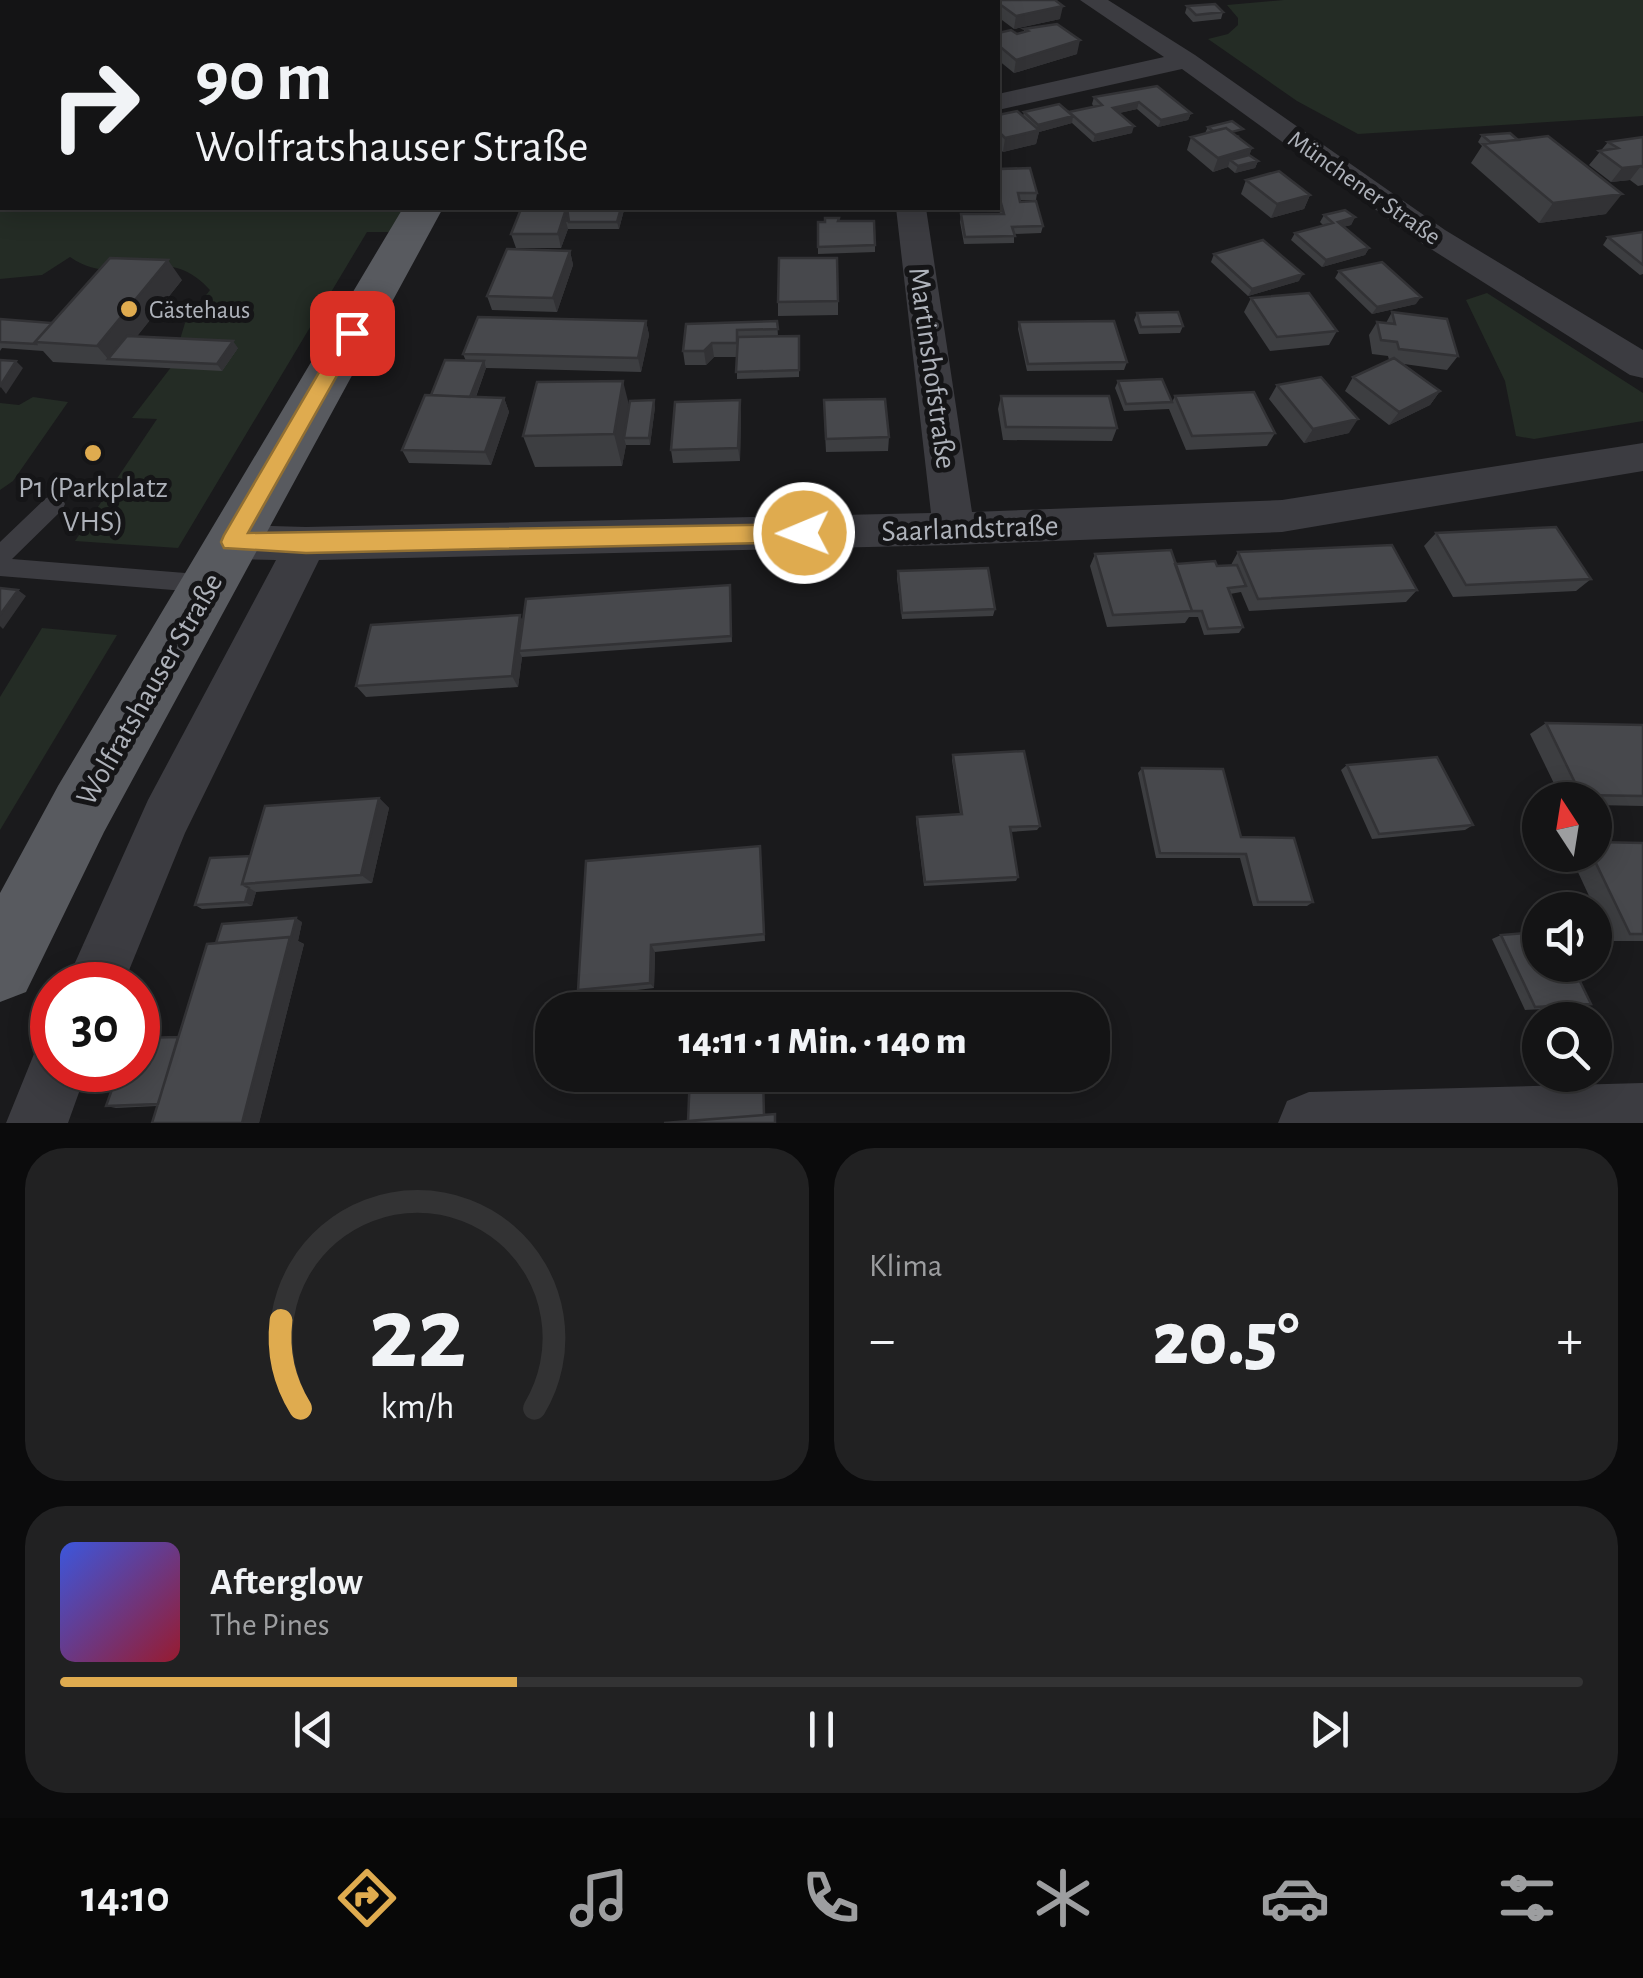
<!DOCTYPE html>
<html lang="de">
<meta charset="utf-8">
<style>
body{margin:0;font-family:"Alegreya Sans",sans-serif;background:#212122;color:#f1f3f6;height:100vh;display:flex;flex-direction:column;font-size:38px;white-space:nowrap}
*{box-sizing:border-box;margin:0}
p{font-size:32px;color:#9d9ea0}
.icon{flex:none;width:55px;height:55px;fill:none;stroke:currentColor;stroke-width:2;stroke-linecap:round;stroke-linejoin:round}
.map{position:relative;height:1123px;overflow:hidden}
.side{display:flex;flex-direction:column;gap:25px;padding:25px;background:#0b0b0c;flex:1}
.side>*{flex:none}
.top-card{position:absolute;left:0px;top:0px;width:1000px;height:210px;box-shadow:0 5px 25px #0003,0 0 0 2px #333334;background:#141415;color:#f1f3f6;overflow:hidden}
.needle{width:65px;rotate:348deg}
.fabs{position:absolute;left:1522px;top:782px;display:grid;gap:20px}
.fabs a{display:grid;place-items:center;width:90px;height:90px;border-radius:50%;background:#141415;box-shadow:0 5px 25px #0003,0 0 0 2px #333334;font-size:50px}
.speed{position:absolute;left:30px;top:962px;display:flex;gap:20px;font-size:50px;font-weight:700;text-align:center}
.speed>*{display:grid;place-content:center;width:130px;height:130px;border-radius:50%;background:#141415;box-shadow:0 5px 25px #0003,0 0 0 2px #333334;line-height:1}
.speed .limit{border:15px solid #d22;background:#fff;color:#111}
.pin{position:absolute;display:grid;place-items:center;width:85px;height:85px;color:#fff;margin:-42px;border-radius:20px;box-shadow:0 5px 15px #0006}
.me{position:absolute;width:110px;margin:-55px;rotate:269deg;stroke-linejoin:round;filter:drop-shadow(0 0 8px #0008)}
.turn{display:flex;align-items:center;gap:35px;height:210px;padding:0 30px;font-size:45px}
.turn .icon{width:130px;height:130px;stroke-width:2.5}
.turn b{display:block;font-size:70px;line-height:85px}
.big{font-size:75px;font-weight:800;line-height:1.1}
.side .card{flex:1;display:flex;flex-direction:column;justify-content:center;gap:15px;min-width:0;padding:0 35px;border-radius:40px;background:#212122}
.side .dial{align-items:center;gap:0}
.dial svg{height:260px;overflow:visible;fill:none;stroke:#333334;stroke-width:7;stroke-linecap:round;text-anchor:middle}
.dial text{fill:#f1f3f6;stroke:none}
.song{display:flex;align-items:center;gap:30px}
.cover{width:120px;height:120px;border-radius:15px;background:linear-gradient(135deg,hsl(230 70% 55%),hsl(350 70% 35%))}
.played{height:10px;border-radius:5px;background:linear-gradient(90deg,#dfab4f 30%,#333334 30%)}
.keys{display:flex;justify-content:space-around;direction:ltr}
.heat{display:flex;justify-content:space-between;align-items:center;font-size:55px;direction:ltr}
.side .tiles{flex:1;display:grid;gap:25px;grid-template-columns:1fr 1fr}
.card:last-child{grid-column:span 2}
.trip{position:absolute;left:535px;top:992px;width:575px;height:100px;border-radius:40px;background:#141415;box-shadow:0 5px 25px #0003,0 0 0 2px #333334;font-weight:800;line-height:100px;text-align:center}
.menu{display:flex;height:160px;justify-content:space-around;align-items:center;background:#080808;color:#9d9ea0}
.menu .icon{width:70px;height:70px}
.menu .current{color:#dfab4f}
.menu b{font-size:45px;color:#f1f3f6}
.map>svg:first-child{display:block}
</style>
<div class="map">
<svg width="1643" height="1123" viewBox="0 0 1643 1123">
<rect width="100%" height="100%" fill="#1a1a1c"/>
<path fill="#242c25" d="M0 0H533L2 2V208H407L392 232H367L178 548 75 541 157 419 132 418 172 366 185 323 210 290C162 237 121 293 70 257L42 275 0 279Z
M1284 0H1643V116L1358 134 1297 101 1208 39 1228 34 1238 25V18L1227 5Z
M1487 293 1643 393V421L1534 439 1516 436 1505 381 1466 300Z
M33 397 68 402 13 481 0 490V403L19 405Z
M42 628 117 635 0 830V697Z"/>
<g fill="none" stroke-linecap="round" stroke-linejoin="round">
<path fill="#3c3c41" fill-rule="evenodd" d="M54 496 62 498 65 504 62 510 12 559 210 575 218 577 221 584 218 591 210 593 0 576V542L46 498Z"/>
<path fill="#3c3c41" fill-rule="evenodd" d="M1080 0H1108L1195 55 1445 230 1643 350V378L1630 375 1423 244 1182 69 998 110V94L1164 57Z
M896 208H926L972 512 1282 500 1643 443V471L1282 532 954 545 319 560 185 833 123 985H65L148 800 276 560 232 559 217 554 211 542 217 530 232 525 306 527 931 513Z
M52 1042V1070H87L68 1123H6L36 1049Z
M1643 1083V1123H1278L1287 1101 1309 1092Z"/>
<path fill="#585a5f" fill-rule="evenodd" d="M403 208H443L104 832 26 992 0 1002V893L58 786Z"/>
</g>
<path fill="#3d3e41" d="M982 0H1055L1060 19 1014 29 998 17V2H982Z
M1187 6 1223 12 1221 19 1193 22 1185 13Z
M1024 29 1077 54 1014 73 998 60V33L1017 34 1024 32Z
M1157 86 1191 113 1188 120 1158 127 1137 109 1119 113 1132 133 1093 142 1072 123 1039 132 1036 144 1003 152 998 147V115L1023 116 1024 112 1069 113 1094 107 1092 104 1094 97Z
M1208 127 1240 136 1238 137 1252 148 1249 155 1258 161 1255 168 1235 173 1228 167 1213 172 1187 150 1191 137 1205 133Z
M1482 135 1606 214 1539 223 1471 163 1482 146 1478 142Z
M1643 137V185L1638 186 1630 180 1611 182 1589 165 1608 142Z
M998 169 1037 193 1036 200H1020L1043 226 1041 233 1014 234V243L964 244 960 222 961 214H1000L998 203Z
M1246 180 1310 195 1304 209 1271 218 1241 194Z
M521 209 624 210 619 229H568L561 248H516L511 234Z
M1324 215 1355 217 1351 225 1343 227 1369 248 1365 255 1322 267 1291 240 1295 233 1324 226 1320 222Z
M838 221 875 245V252L818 254V222Z
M1643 232V274L1640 275 1603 245 1608 237Z
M570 251 573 265 557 312 492 310 487 296Z
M1214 254 1299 281 1248 296 1211 262Z
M1339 271 1416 304 1372 314 1335 278Z
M182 280 137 336 238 348 222 371 53 362 43 351 2 348 0 351V319L52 323Z
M1251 298 1337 331 1329 345 1270 351 1244 312Z
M838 301V315L778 316V302Z
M1392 312 1458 356 1447 370 1404 364 1440 391 1430 405 1389 425 1345 391 1353 377 1389 360 1388 356 1372 354 1369 335 1377 322 1386 323Z
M1137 313 1183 326 1180 333 1139 334 1134 320Z
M646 321 649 335 641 372 486 368 476 397 504 398 509 412 491 465 409 463 402 450 431 395 466 361 463 354Z
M777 321 778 336H799V377L737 379V357H714L706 365H685L683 351 686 324Z
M1019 322 1127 362 1124 370 1027 371 1018 329Z
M1118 381 1172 402 1175 396 1275 433 1267 446 1186 450 1169 409 1124 411 1115 388Z
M1277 385 1349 433 1304 443 1269 399Z
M1001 396 1117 428 1112 441 1003 440 998 409Z
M629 405 655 407 650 445H626L622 466 535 467 523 436Z
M741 413 740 461 673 463 671 450Z
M824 414 889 437 888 451 826 452Z
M1436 533 1591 579 1576 591 1453 597 1424 546Z
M1238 552 1417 590 1406 602 1249 611 1241 592 1230 594 1243 627 1239 633 1204 635 1198 617H1189L1185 623 1107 627 1090 566 1095 554 1175 564 1217 566 1231 565Z
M898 571 995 609 993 616 902 619 897 578Z
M730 591 732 642 522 657 518 687 366 697 356 686 523 621Z
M1546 723 1643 725V806L1595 805V800H1562L1530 734Z
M953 755 1040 826 1037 830 1010 832 1018 877 1016 881 924 886 916 821 917 817 960 814 952 760Z
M1347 765 1473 825 1465 830 1372 839 1341 770Z
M1142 768 1241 837 1313 902 1307 906H1253L1240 858H1156L1138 773Z
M379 798 389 808 372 883 256 892 252 906 202 909 195 905 250 856Z
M1643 843V941H1610L1570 855H1595Z
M761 855 765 941 655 952 654 988 585 996 578 990Z
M302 922 298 941 304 944 259 1123H152L157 1106 116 1108 106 1106Z
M1501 935 1591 1004 1581 1007 1525 1010 1492 939Z"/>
<path fill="#323235" d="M892 0H913L903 2H892Z
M1063 6 1060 19 1014 29 1016 16Z
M1080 40 1077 54 1014 73 1016 60Z
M1139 102 1137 109 1111 115 1113 108Z
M1191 113 1188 120 1158 127 1161 120Z
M1073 116 1072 123 1039 132 1036 144 1003 152 1005 138 1036 131 1038 125Z
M1134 126 1132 133 1093 142 1095 135Z
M1252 148 1247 162 1230 160 1228 167 1213 172 1218 158Z
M1258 161 1255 168 1235 173 1238 166Z
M1641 166 1630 180 1611 182 1622 168Z
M1622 194 1606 214 1539 223 1553 203Z
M1310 195 1304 209 1271 218 1277 204Z
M621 208H623L624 210 619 229 617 222Z
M566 209 569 222H566L568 229 561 248 558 234Z
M1355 217 1351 225 1334 229 1338 222Z
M1369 248 1365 255 1322 267 1326 260Z
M570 251 573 265 557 312 553 298Z
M168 260 182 280 119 359H108L97 346Z
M1303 274 1299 281 1248 296 1252 289Z
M1421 297 1416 304 1372 314 1377 307Z
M646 321 649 335 641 372 638 358Z
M233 341 238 348 222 371 217 364Z
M712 343 714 357 706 365 704 351Z
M16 361 23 368 6 394 0 386Z
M484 361 486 368 471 410 468 403Z
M623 381 631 413 624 438 626 445 622 466 614 434Z
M1440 391 1430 405 1389 425 1399 412Z
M504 398 509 412 491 465 485 452Z
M654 400 655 407 650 445 649 438Z
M740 400 741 413 740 461 738 448Z
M1358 419 1349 433 1304 443 1313 429Z
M18 590 26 596 3 629 0 626V615Z
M520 615 526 627 519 651 522 657 518 687 512 676Z
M379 798 389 808 372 883 361 875Z
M249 888 256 892 252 906 245 902Z
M296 918 302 922 298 941 304 944 259 1123H242Z
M651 945 655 952 654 988 650 983Z"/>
<path fill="#47484c" stroke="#323235" stroke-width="2.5" d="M619 0H697V2H618Z
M994 0H1055L1063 6 1016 16Z
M1215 4 1223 12 1196 15 1187 6Z
M1057 24 1080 40 1016 60 998 45V33L1011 30 1017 34 1028 31 1024 29Z
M1157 86 1191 113 1161 120 1139 102 1113 108 1134 126 1095 135 1069 112 1102 105 1094 97Z
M1059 104 1073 116 1038 125 1024 112Z
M1017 111 1039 130 1005 138 998 131V115Z
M1232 121 1243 129 1232 132 1226 128 1213 131 1208 127Z
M1226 128 1252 148 1218 158 1191 137Z
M1510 133 1518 140 1490 142 1482 135Z
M1548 136 1622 194 1553 203 1483 144Z
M1643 137V167L1641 166 1622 168 1599 151 1618 148 1608 142Z
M1249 155 1258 161 1238 166 1230 160Z
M1030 168 1037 193H1018L1020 202 1036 201 1043 226 1012 227 1015 236 965 237 961 214H1004L998 192V169Z
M1279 171 1310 195 1277 204 1246 180Z
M567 208H621L617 222H569Z
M521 209H566L558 234H511Z
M1345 210 1355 217 1338 222 1369 248 1326 260 1295 233 1333 223 1324 215Z
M825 218H839L838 221H874L875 245 818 247V222H825Z
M1643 232V265L1608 237Z
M1263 240 1303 274 1252 289 1214 254Z
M507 249 570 251 553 298 487 296Z
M110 258 168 260 97 346 35 342Z
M779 258H837L838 301 778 302Z
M1382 262 1421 297 1377 307 1339 271Z
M1309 293 1337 331 1277 337 1251 298Z
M1178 312 1183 326 1141 327 1137 313Z
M1392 312 1447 319 1458 356 1399 349 1397 342 1381 340 1377 322 1395 324Z
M478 317 646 321 638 358 463 354Z
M0 319 52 323 35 342 36 344 0 342Z
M777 321 778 329 737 330V343H712L704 351H683L686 324Z
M1114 321 1127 362 1028 364 1019 322Z
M127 336 233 341 217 364 108 359Z
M799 336V370L736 372 738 337Z
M1394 358 1440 391 1399 412 1353 377Z
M0 360 16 361 0 386Z
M445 360 484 361 470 397 431 395Z
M1321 377 1358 419 1313 429 1277 385Z
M1162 379 1172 402 1126 404 1118 381Z
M623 381 614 434 523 436 537 382Z
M1254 392 1275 433 1192 436 1175 396Z
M425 395 504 398 485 452 402 450Z
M1001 396H1109L1117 428 1006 427Z
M885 399 889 437 826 439 824 400Z
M654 400 649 438H624L630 401Z
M740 400 738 448 671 450 675 402Z
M1556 527 1591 579 1466 585 1436 533Z
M1392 545 1417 590 1258 599 1238 552Z
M1171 550 1192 611 1113 615 1095 554Z
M1215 561 1217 566 1237 565 1246 586 1228 588 1243 627 1208 629 1202 611H1192L1175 564Z
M988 568 995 609 902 613 898 571Z
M730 585 731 636 519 651 526 599Z
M0 588 18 590 0 615Z
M520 615 512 676 356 686 371 625Z
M1546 723 1643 725V796L1581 795Z
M1024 751 1040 826 1010 827 1018 877 925 882 917 817 962 814 953 755Z
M1437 757 1473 825 1379 834 1347 765Z
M1142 768 1223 769 1241 837 1294 838 1313 902H1258L1246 854 1160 853Z
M379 798 361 875 242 884 265 806Z
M1595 842 1643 843V934H1630L1592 855H1595Z
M760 846 764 934 651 945 650 983 578 990 586 861Z
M250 856 242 884 249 888 245 902 195 905 210 858Z
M296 918 291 937 216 943 222 924Z
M1540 932V965H1572L1591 1004 1535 1007 1501 935Z
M290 937 242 1123H152L207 944Z
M178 1037 158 1104 106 1106 119 1070H138V1038Z
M690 1075H763L764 1115 688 1121Z
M775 1114V1123H664Z"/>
<path fill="#dfab4f" stroke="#916f33" stroke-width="2.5" d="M352 327 361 333 248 533 804 524 815 533 804 542 306 553 224 548 221 542 224 535 342 333Z"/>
<g fill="#dfab4f" stroke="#151517" stroke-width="4">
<circle cx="129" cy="309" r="10"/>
<circle cx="93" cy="453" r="10"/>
</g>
<g text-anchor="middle" stroke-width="10" stroke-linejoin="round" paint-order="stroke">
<g font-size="25" fill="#aeb2ba" stroke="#151517">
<text transform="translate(1365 187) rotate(35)" y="9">Münchener Straße</text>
</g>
<g font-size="25" fill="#aeb2ba" stroke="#151517" text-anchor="start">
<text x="149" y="318">Gästehaus</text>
</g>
<g font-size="30" fill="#aeb2ba" stroke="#151517">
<text transform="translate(933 368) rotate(82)" y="10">Martinshofstraße</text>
<text transform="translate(970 528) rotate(-2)" y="10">Saarlandstraße</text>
<text transform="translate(149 689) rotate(-60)" y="10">Wolfratshauser Straße</text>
</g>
<g font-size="30" fill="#aeb2ba" stroke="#151517">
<text x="93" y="497">P1 (Parkplatz<tspan x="93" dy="34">VHS)</tspan></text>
</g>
</g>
</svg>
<div class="fabs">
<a><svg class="needle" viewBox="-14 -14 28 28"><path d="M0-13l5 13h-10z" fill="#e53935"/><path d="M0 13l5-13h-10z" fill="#9d9ea0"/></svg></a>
<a><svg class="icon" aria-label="sound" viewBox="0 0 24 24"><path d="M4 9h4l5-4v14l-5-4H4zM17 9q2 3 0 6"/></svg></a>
<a><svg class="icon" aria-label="search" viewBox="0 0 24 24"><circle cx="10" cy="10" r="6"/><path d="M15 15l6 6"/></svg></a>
</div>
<div class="speed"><div class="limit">30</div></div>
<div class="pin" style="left:352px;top:333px;background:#d93025"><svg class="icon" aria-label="arrive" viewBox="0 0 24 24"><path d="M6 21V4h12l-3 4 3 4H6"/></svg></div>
<svg class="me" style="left:804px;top:533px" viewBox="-20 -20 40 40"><circle r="17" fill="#dfab4f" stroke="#fff" stroke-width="3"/><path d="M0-11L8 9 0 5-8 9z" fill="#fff"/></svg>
<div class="trip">14:11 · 1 Min. · 140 m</div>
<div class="top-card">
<div class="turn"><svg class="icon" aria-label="right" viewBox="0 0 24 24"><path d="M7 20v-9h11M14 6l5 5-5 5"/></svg><div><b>90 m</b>Wolfratshauser Straße</div></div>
</div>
</div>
<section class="side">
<div class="tiles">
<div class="card dial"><svg viewBox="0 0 100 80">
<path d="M14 69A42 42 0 1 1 86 69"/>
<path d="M14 69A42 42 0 0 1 8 42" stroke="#dfab4f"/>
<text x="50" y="56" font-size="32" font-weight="700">22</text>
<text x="50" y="72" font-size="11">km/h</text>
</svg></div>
<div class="card"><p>Klima</p>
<div class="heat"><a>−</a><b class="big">20.5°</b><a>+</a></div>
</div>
<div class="card">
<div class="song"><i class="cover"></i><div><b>Afterglow</b><p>The Pines</p></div></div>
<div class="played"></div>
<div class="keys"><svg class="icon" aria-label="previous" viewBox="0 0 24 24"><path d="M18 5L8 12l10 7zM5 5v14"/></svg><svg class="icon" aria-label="pause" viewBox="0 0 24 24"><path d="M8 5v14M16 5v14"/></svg><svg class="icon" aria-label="next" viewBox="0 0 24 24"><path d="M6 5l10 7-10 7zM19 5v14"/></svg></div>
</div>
</div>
</section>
<nav class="menu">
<b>14:10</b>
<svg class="icon current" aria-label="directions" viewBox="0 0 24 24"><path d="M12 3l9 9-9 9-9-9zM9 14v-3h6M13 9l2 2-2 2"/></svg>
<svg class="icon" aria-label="music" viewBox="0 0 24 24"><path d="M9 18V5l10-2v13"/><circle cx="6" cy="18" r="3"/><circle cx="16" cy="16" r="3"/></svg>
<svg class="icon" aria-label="phone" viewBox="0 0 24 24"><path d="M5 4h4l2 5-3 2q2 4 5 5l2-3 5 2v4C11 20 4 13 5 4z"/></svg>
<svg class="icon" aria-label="climate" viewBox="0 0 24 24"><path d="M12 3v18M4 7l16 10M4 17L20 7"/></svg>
<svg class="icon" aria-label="car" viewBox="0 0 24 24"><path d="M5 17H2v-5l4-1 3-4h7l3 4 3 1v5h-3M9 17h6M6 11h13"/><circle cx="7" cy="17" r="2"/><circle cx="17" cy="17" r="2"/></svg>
<svg class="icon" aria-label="filters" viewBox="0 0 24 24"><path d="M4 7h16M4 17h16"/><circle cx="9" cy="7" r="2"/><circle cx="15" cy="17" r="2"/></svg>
</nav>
